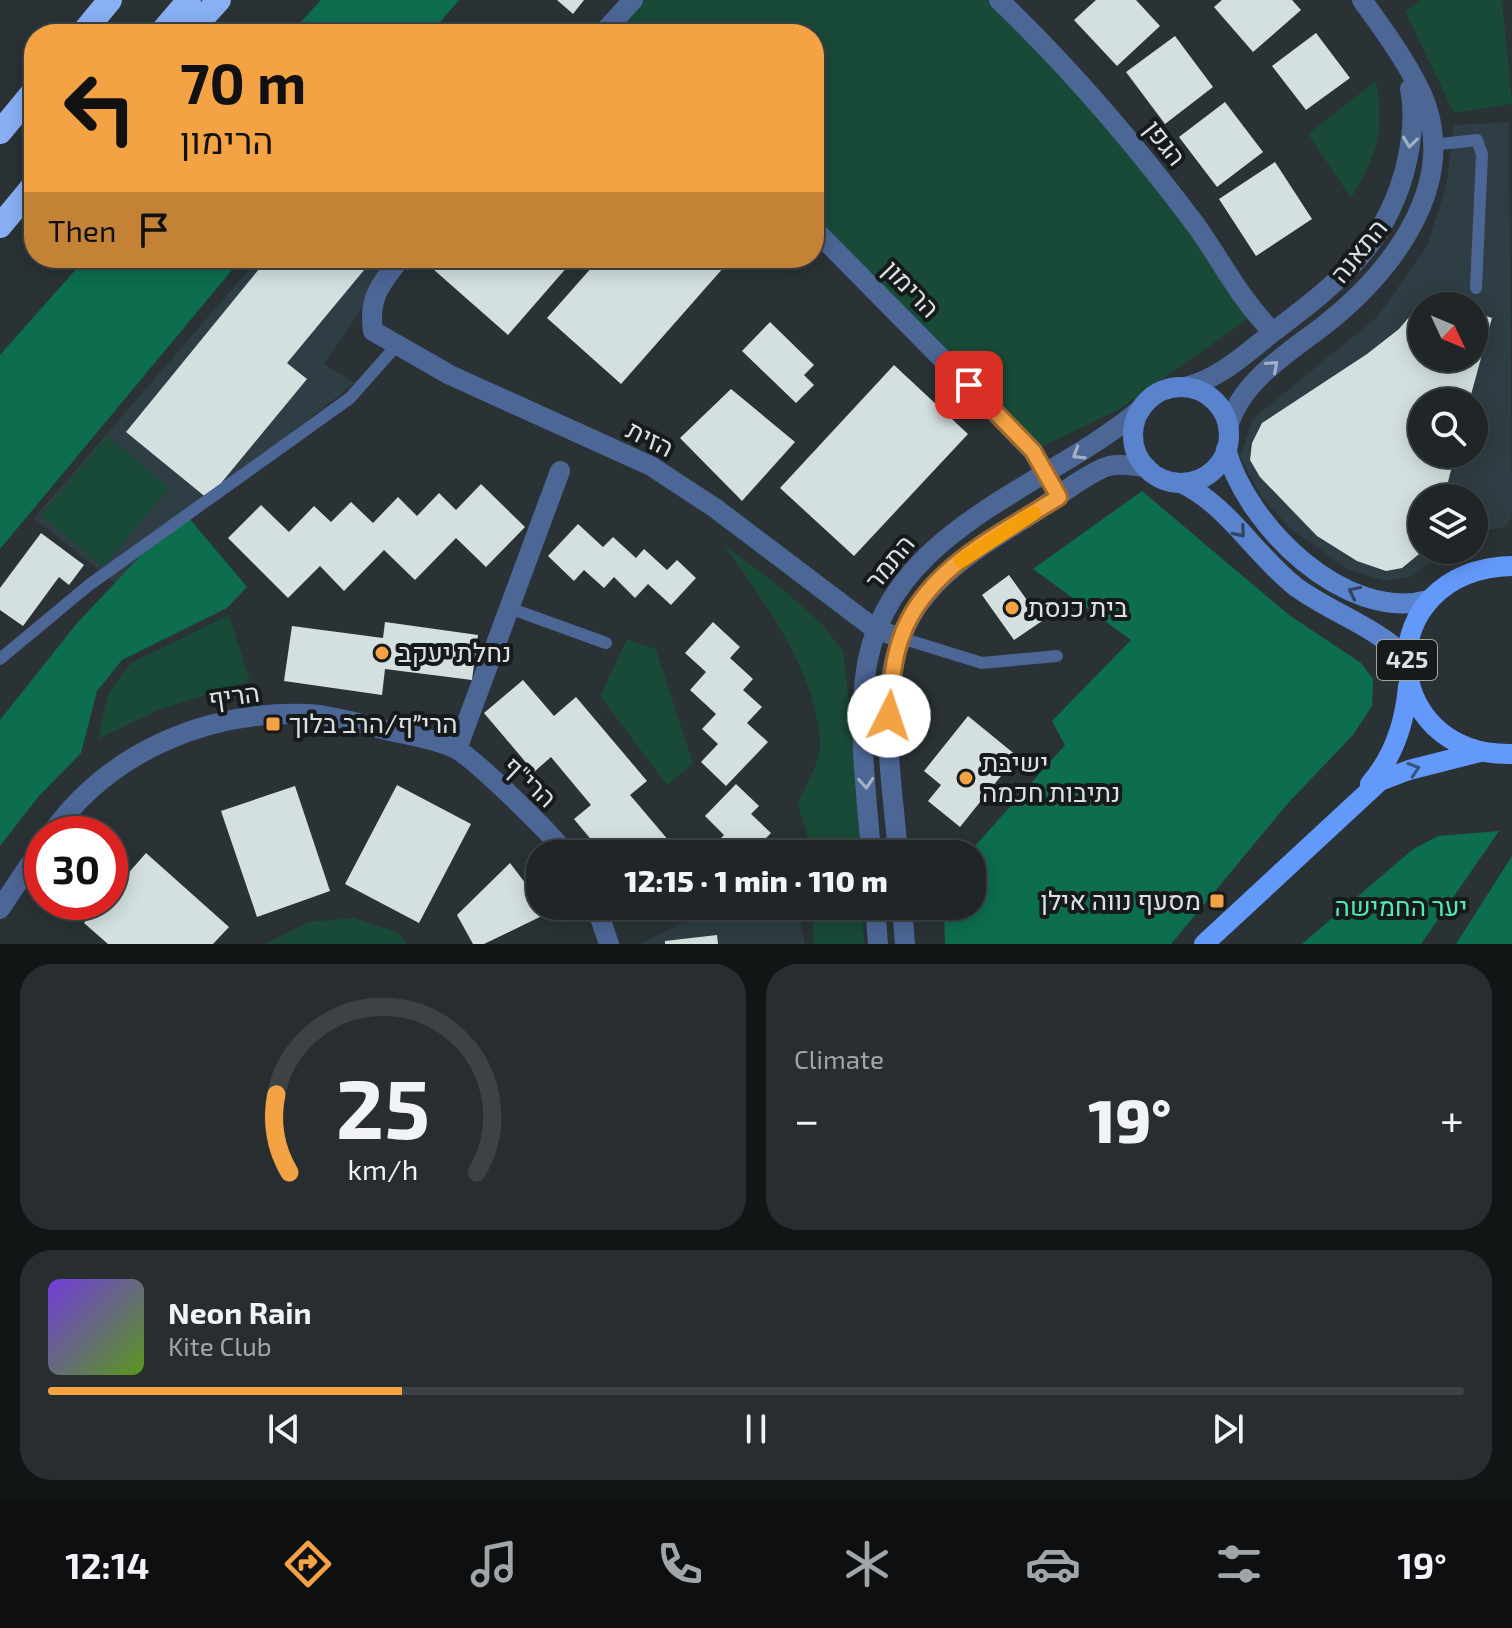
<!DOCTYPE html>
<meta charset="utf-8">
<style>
body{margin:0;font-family:"Exo 2",Heebo,sans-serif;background:#282e30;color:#f1f3f6;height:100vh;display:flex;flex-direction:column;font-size:30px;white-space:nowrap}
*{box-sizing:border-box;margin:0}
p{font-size:26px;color:#a2a5a8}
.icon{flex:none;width:44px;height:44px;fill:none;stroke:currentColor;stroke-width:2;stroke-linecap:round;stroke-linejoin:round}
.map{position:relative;height:944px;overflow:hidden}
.sheet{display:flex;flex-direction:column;gap:20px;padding:20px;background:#121516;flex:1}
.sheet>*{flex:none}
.top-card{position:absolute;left:24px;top:24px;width:800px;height:244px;border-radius:32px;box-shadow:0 4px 20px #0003,0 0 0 2px #3d4345;background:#f4a344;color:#111;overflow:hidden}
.needle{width:52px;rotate:134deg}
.fabs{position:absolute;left:1408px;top:292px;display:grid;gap:16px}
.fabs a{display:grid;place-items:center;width:80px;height:80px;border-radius:50%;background:#202628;box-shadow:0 4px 20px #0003,0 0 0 2px #3d4345;font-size:40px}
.speed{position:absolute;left:24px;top:816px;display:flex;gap:16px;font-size:40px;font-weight:700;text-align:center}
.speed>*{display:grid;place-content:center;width:104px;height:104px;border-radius:50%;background:#202628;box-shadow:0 4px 20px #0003,0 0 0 2px #3d4345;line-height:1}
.speed .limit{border:12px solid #d22;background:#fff;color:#111}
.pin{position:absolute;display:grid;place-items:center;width:68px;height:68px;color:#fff;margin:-34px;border-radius:16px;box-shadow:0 4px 12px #0006}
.me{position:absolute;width:88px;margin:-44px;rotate:4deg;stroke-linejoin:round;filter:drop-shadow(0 0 6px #0008)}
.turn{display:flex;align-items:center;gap:28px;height:168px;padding:0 24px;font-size:36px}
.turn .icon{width:104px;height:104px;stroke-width:2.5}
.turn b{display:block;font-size:56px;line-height:68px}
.then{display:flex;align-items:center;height:76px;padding:0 24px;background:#0003;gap:16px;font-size:30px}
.big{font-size:60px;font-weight:800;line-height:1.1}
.sheet .widget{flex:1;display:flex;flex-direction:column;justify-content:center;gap:12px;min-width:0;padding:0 28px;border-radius:32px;background:#282e30}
.sheet .dial{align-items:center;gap:0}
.dial svg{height:208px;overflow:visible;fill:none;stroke:#3d4345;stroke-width:7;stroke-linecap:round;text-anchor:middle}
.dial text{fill:#f1f3f6;stroke:none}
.song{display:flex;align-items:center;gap:24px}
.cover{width:96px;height:96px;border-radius:12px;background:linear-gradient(135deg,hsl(260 70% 55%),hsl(90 70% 35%))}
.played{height:8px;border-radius:4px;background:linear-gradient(90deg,#f4a344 25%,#3d4345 25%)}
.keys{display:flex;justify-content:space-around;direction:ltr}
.heat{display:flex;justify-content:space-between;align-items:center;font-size:44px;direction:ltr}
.sheet .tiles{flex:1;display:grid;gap:20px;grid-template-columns:1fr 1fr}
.widget:last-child{grid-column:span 2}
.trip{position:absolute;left:526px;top:840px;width:460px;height:80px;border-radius:32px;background:#202628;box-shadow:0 4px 20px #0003,0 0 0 2px #3d4345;font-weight:800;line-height:80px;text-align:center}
.menu{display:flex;height:128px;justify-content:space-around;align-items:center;background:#0d0f10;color:#a2a5a8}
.menu .icon{width:56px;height:56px}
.menu .active{color:#f4a344}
.menu b{font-size:36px;color:#f1f3f6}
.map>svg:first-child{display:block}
</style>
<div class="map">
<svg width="1512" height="944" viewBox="0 0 1512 944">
<rect width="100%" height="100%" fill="#2a3236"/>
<path fill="#2f3d44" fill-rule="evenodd" d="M1509 122 1512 517 1504 527 1474 533V498H1422V550H1446L1410 577 1385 581 1348 569 1292 530 1261 497 1240 457 1253 419 1378 316 1427 246 1446 187 1454 125ZM1422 306H1474V358H1422ZM1422 402H1474V454H1422Z
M259 258H396L324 364 355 383 199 505 115 583 34 518Z
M797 907 805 944H640L692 918Z"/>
<path fill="#194a37" d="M633 0H999L1074 75 1255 314 1118 410 1033 451 814 229V34H602Z
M1422 0H1502L1512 104 1454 113 1405 11Z
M1376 81C1385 133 1377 153 1351 198L1308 134Z
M108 436 169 488 103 567 41 515Z
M724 545 780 587 821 623 843 651 855 754 860 854H813L798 805C805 784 821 764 820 741 815 668 764 603 724 545Z
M229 615 250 681 161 709 98 739 109 693 131 663Z
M627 639 656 649 693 764 667 785 600 696Z
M817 906H862L864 944H813V916Z
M354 918 398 933 407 944H265L309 922Z"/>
<path fill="#0d6e4f" d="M321 0H459L430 34H290Z
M86 258H242L0 549V355Z
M1142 491 1289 615 1361 663 1373 679 1372 706 1353 735 1289 802 1171 944H945L944 906H972V854H968L1065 745 1052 721 1131 640 1033 569Z
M183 511 247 587 227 608 122 660 97 691 81 753 39 796 0 846V720L78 622Z
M1499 831 1421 944H1302L1412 850 1438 836Z
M1512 856V944H1456Z"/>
<path fill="#d4e0e0" d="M557 0H584L573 14Z
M1096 0H1136L1160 26 1117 66 1074 20Z
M1222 0H1292L1301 10 1253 52 1214 7Z
M1316 33 1350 78 1306 110 1272 66Z
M1175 36 1213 87 1165 124 1126 72Z
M1225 102 1263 152 1217 187 1179 137Z
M1275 162 1312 219 1256 256 1219 199Z
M268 258H374L287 363 307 379 208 499 126 432Z
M442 258H575L508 335 433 269Z
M600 258H732L621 384 547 318Z
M1426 297 1452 305 1422 306V358H1474V312L1492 318 1469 402H1422V454H1455L1444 498H1422L1424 550 1402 568 1386 571 1357 561 1317 536 1260 477 1250 460 1252 443 1262 423 1367 354 1399 329Z
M770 322 814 365 804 375 814 385 796 403 742 351Z
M894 365 968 434 854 556 780 488Z
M731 389 795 442 742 501 680 438Z
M481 484 525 527 486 567 456 538 415 580 384 550 344 591 320 566 288 598 228 538 261 505 289 532 314 506 331 522 351 502 373 523 398 497 417 516 439 493 456 510Z
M578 524 603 547 613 537 636 558 644 549 667 570 677 560 696 578 671 605 648 584 635 598 614 577 604 588 584 570 574 581 548 556Z
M41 533 84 565 69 585 59 577 23 626 0 610V588Z
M1009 575 1042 621 1014 640 982 595Z
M385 622 478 635 472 680 385 669 382 695 284 681 292 626 383 638Z
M713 622 740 647 730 658 753 679 743 690 762 707 747 723 768 742 726 786 701 762 718 744 702 729 716 714 690 690 706 672 685 653Z
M523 680 554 716 576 697 647 781 630 795 675 848 668 854H603L574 819 591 805 551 757 534 772 484 713Z
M968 716 1017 756 960 827 928 801 941 785 924 771Z
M736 784 759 806 751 814 771 833 758 846 766 854H719L712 847 724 835 705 816Z
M397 785 471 824 419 923 345 884Z
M295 786 330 891 257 917 221 811Z
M146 853 229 927 213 944H108L84 923 103 902H110V894Z
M510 863 548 913 484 944H473L457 915Z
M717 935 718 944H665V941Z"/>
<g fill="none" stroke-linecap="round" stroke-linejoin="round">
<path stroke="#4c6696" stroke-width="12" d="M419 29 425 34
M1431 145 1477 140 1482 154 1476 288
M509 608 606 643
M901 638 982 663 1057 656
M0 659 89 585 350 398 397 345"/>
<path stroke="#4c6696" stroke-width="20" d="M999 0C1071 69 1135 144 1195 224 1221 260 1241 301 1273 332
M602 34 633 0
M814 229 1033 451 1053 486
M401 258C381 283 368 298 373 331L450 375 651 466 715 508 875 629 901 638
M1185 387C1219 379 1244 355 1272 333 1337 283 1388 246 1407 161 1412 138 1415 112 1410 89
M1228 427C1241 382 1286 354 1322 327 1389 275 1463 184 1421 92 1405 59 1383 29 1362 0
M457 749 560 471
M51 834C110 751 208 710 309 714 335 716 361 724 386 730 408 735 437 739 456 749 475 759 553 835 566 854
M871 854C867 796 858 736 865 678 880 532 1044 490 1141 409
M898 854C892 772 868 663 926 595 955 560 994 538 1032 514 1052 501 1088 472 1109 466 1121 463 1134 466 1146 467
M596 906 609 944
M875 906 878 944
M902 906 905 944
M0 909 42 846"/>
<path stroke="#5a83ce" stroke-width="20" d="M1133 435a48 48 0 1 1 96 0a48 48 0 1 1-96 0Z
M1226 449C1246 525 1345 623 1429 600
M1181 483C1228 505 1255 555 1296 587 1332 613 1374 626 1406 657"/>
<path stroke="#6399fa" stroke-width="20" d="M1512 566C1368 570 1376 757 1512 754
M1370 784C1394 756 1405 722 1408 686
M1204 944 1380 781 1409 770 1480 752"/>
<path stroke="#89b0f5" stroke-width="24" d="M82 34 110 0
M160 34 189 0
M188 34 219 0
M0 132 34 91
M0 226 34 185"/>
</g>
<defs><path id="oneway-chevron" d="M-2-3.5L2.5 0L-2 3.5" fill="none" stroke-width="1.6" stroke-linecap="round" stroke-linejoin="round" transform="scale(2)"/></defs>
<g stroke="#a2b0c4">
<use href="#oneway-chevron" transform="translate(1410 142) rotate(97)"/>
<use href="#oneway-chevron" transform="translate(1273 366) rotate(-41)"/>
<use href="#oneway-chevron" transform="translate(1078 454) rotate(148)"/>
<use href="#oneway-chevron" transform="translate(866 783) rotate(86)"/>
</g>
<g stroke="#314463">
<use href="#oneway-chevron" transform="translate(1240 532) rotate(50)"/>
<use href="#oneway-chevron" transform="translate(1354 592) rotate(-154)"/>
</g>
<use stroke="#39537f" href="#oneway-chevron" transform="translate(1414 769) rotate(-18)"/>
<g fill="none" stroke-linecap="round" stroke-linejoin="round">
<defs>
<path id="route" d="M889 716C891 690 892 663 901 638 924 569 1002 533 1059 497L1033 451 969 385"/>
</defs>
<use href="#route" stroke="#9f6a2c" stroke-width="20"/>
<use href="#route" stroke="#f4a344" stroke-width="14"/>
<path stroke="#f59e0b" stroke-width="14" d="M961 561 1034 513"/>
</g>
<g fill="#f4a344" stroke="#161a1b" stroke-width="3">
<circle cx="1012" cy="608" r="8"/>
<circle cx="382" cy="653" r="8"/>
<rect x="265" y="716" width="16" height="16" rx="4"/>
<circle cx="966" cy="778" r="8"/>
<rect x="1209" y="893" width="16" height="16" rx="4"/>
</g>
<g text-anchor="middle" stroke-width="8" stroke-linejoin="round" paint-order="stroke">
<rect fill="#161a1b" stroke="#a0a5a7" stroke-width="2" x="1377" y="640" width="60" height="40" rx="6"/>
<g font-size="24" font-weight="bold" fill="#dbe1e3">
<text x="1407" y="668">425</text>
</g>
<g font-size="26" fill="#dbe1e3" stroke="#161a1b">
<text transform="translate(1165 143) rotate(52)" y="9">הגפן</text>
<text transform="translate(1359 251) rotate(-51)" y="9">התאנה</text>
<text transform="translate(911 289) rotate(46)" y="9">הרימון</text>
<text transform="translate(650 439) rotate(27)" y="9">הזית</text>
<text transform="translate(890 562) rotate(-51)" y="9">התמר</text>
<text transform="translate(234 696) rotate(-8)" y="9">הריף</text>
<text transform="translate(530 782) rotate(43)" y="9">הרי"ף</text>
</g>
<g font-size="26" fill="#dbe1e3" stroke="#161a1b" text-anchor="start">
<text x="1028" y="617">בית כנסת</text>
<text x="398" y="662">נחלת יעקב</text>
<text x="289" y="733">הרי״ף/הרב בלוך</text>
<text x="982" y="772">ישיבת<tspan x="982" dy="30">נתיבות חכמה</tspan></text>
<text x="1201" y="910" text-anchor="end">מסעף נווה אילן</text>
</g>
<g font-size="26" fill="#52eab0" stroke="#161a1b">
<text x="1401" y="916">יער החמישה</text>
</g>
</g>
</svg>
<div class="fabs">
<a><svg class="needle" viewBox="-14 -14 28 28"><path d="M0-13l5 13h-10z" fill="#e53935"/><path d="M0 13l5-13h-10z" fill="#a2a5a8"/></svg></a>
<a><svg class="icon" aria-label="search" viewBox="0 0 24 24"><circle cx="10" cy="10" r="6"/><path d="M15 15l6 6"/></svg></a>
<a><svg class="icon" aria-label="layers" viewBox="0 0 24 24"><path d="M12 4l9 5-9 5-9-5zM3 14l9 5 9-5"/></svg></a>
</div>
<div class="speed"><div class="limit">30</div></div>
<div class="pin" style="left:969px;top:385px;background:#d93025"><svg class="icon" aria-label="arrive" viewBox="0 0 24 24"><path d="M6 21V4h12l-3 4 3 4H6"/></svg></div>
<svg class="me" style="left:889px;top:716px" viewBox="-20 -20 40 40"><circle r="19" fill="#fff"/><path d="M0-13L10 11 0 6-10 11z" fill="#f4a344"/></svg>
<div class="trip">12:15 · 1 min · 110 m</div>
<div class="top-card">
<div class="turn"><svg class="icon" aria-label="left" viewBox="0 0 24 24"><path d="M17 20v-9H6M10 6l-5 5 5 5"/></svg><div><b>70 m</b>הרימון</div></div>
<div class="then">Then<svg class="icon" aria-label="arrive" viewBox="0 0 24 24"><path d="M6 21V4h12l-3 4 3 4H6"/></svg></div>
</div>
</div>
<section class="sheet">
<div class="tiles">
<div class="widget dial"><svg viewBox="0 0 100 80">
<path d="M14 69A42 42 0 1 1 86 69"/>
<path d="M14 69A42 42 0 0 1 9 39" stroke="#f4a344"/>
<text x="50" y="56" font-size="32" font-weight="700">25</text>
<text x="50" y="72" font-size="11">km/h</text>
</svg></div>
<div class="widget"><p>Climate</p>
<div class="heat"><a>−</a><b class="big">19°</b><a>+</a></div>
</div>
<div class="widget">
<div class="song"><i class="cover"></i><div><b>Neon Rain</b><p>Kite Club</p></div></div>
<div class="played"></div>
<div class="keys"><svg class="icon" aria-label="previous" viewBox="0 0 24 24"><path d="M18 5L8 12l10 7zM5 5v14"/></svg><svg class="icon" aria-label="pause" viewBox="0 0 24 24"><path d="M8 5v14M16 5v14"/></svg><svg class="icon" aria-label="next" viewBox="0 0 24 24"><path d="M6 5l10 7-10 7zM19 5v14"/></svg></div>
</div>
</div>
</section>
<nav class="menu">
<b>12:14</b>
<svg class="icon active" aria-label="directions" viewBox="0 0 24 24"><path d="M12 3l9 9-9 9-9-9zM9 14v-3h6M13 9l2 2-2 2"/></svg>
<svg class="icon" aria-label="music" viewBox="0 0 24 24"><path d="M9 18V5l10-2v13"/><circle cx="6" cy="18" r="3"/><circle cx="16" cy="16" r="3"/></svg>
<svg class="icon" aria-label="phone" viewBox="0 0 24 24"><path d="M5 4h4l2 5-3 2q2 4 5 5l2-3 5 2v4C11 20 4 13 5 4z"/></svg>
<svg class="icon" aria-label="climate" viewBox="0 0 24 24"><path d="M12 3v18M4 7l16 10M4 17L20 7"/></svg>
<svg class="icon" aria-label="car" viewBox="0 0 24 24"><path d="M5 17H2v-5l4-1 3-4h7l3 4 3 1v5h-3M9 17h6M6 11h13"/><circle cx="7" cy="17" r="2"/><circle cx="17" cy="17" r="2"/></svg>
<svg class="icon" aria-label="filters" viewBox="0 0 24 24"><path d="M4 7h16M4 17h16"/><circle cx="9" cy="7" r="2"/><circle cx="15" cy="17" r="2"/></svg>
<b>19°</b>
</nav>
